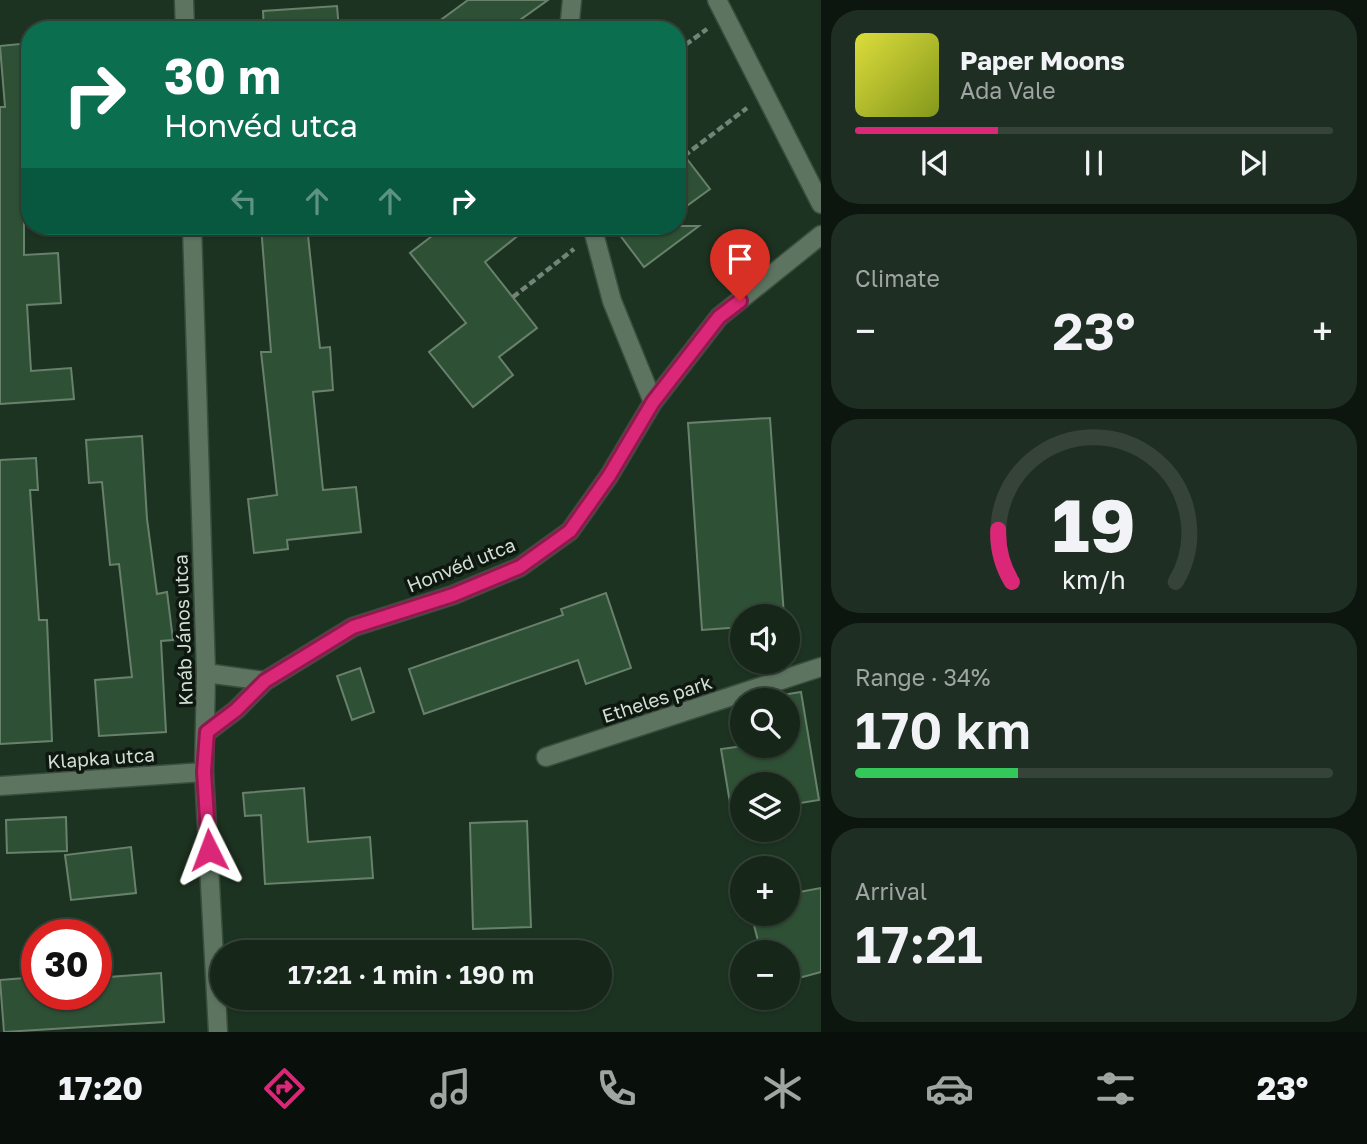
<!DOCTYPE html>
<meta charset="utf-8">
<style>
body{margin:0;font-family:"Golos Text",sans-serif;background:#1f2e22;color:#f1f3f6;height:100vh;display:flex;flex-direction:column;font-size:26px;white-space:nowrap}
*{box-sizing:border-box;margin:0}
p{font-size:23px;color:#9ea5a2}
.icon{flex:none;width:38px;height:38px;fill:none;stroke:currentColor;stroke-width:2;stroke-linecap:round;stroke-linejoin:round}
.map{position:relative;flex:1;overflow:hidden}
.side{display:flex;flex-direction:column;gap:10px;padding:10px;background:#0c150e;width:546px}
.side>*{flex:none}
.guide{position:absolute;left:21px;top:21px;width:665px;height:214px;border-radius:28px;box-shadow:0 2px 5px #0004,0 0 0 2px #354338;background:#0b6e4f;color:#fff;overflow:hidden}
.controls{position:absolute;left:730px;top:604px;display:grid;gap:14px}
.controls a{display:grid;place-items:center;width:70px;height:70px;border-radius:50%;background:#162619;box-shadow:0 2px 5px #0004,0 0 0 2px #354338;font-size:35px}
.speed{position:absolute;left:21px;top:919px;display:flex;gap:14px;font-size:35px;font-weight:700;text-align:center}
.speed>*{display:grid;place-content:center;width:91px;height:91px;border-radius:50%;background:#162619;box-shadow:0 2px 5px #0004,0 0 0 2px #354338;line-height:1}
.speed .limit{border:10px solid #d22;background:#fff;color:#111}
.pin{position:absolute;display:grid;place-items:center;width:60px;height:60px;color:#fff;margin:-72px -30px;border-radius:50% 50% 50% 0;rotate:-45deg;box-shadow:0 0 7px #0007}
.pin .icon{rotate:45deg}
.me{position:absolute;width:77px;margin:-38px;rotate:357deg;stroke-linejoin:round;filter:drop-shadow(0 0 5px #0008)}
.turn{display:flex;align-items:center;gap:24px;height:147px;padding:0 28px;font-size:32px}
.turn .icon{width:91px;height:91px;stroke-width:2.5}
.turn b{display:block;font-size:49px;line-height:60px}
.lanes{display:flex;align-items:center;height:66px;padding:0 28px;background:#0003;justify-content:center;gap:35px;direction:ltr}
.lanes .off{opacity:.35}
.big{font-size:52px;font-weight:600;line-height:1.1}
.side .widget{flex:1;display:flex;flex-direction:column;justify-content:center;gap:10px;min-width:0;padding:0 24px;border-radius:28px;background:#1f2e22}
.side .dial{align-items:center;gap:0}
.dial svg{height:182px;overflow:visible;fill:none;stroke:#354338;stroke-width:7;stroke-linecap:round;text-anchor:middle}
.dial text{fill:#f1f3f6;stroke:none}
.song{display:flex;align-items:center;gap:21px}
.cover{width:84px;height:84px;border-radius:10px;background:linear-gradient(135deg,hsl(60 70% 55%),hsl(70 70% 35%))}
.played{height:7px;border-radius:4px;background:linear-gradient(90deg,#db2777 30%,#354338 30%)}
.keys{display:flex;justify-content:space-around;direction:ltr}
.heat{display:flex;justify-content:space-between;align-items:center;font-size:38px;direction:ltr}
.charge{height:10px;border-radius:5px;background:linear-gradient(90deg,#34c759 34%,#354338 0)}
.trip{position:absolute;left:210px;top:940px;width:402px;height:70px;border-radius:35px;background:#162619;box-shadow:0 2px 5px #0004,0 0 0 2px #354338;font-weight:600;line-height:70px;text-align:center}
.tabs{display:flex;height:112px;justify-content:space-around;align-items:center;background:#090f0a;color:#9ea5a2}
.tabs .icon{width:49px;height:49px}
.tabs .current{color:#db2777}
.tabs b{font-size:32px;color:#f1f3f6}
main{display:flex;flex:1;min-height:0}
.map>svg:first-child{display:block}
</style>
<main>
<div class="map">
<svg width="821" height="1032" viewBox="0 0 821 1032">
<rect width="100%" height="100%" fill="#1d3321"/>
<path fill="#2e5135" stroke="#69816c" stroke-width="2" d="M468 0H548L506 30H427Z
M337 6 339 30H264L263 11Z
M30 43V139L24 140V255L58 253 61 303 27 305 31 371 71 368 74 399 0 404V107H5L0 46Z
M677 146 710 189 677 213Z
M261 226H307L320 348 330 347 333 390 313 392 323 490 356 487 361 532 287 540 288 549 254 553 248 499 277 495 261 352H271Z
M445 226H530L485 262 537 328 499 357 513 375 473 407 429 352 466 323 410 253Z
M613 226H699L644 267Z
M770 418 784 616H742V627L702 630 688 423Z
M142 436 147 519 157 594 167 592 173 640 161 641 166 732 99 736 95 680 132 677 119 564 110 565 102 482 89 483 86 440Z
M36 458 38 490H30L39 620H47L52 741 0 744V460Z
M606 593 631 668 586 684 578 660 424 714 409 669 563 615 561 609Z
M360 668 374 712 352 720 337 676Z
M801 692 819 800 788 805V784H742V813L732 815 721 749 743 746H788V694Z
M304 788 308 842 370 837 373 878 265 884 261 815 245 816 243 793Z
M66 817 67 851 7 853 6 820Z
M527 821 531 927 473 929 470 823Z
M131 847 136 893 71 900 65 855Z
M821 888V972L788 981V952H761L751 914H788V894Z
M161 973 164 1022 4 1032 0 980 37 977V994H96V978Z"/>
<g fill="none" stroke-linecap="round" stroke-linejoin="round">
<defs>
<path id="minor" d="M184 0 185 30
M717 0 821 204
M569 30 572 0
M192 226 206 673 204 772 218 1032
M592 226 612 301 653 402
M206 673 265 681
M207 732 236 710 265 681 353 627 453 595 520 567 570 531 609 476 653 402 719 317 821 235
M546 757 821 667
M0 786 204 772"/>
</defs>
<use href="#minor" stroke="#3b4e3e" stroke-width="21"/>
<path stroke="#728475" stroke-width="4.5" stroke-dasharray="7 3.5" stroke-linecap="butt" d="M677 51 707 29
M684 156 747 108
M513 297 574 249"/>
<use href="#minor" stroke="#5d7560" stroke-width="18"/>
</g>
<g fill="none" stroke-linecap="round" stroke-linejoin="round">
<defs>
<path id="route" d="M209 850 204 772 207 732 236 710 265 681 353 627 453 595 520 567 570 531 609 476 653 402 719 317 740 301"/>
</defs>
<use href="#route" stroke="#8e194d" stroke-width="18"/>
<use href="#route" stroke="#db2777" stroke-width="12"/>
</g>
<g text-anchor="middle" stroke-width="7" stroke-linejoin="round" paint-order="stroke">
<g font-size="19" fill="#d1dfd3" stroke="#0f1810">
<text transform="translate(461 565) rotate(-22)" y="7">Honvéd utca</text>
<text transform="translate(183 630) rotate(-92)" y="7">Knáb János utca</text>
<text transform="translate(657 699) rotate(-18)" y="7">Etheles park</text>
<text transform="translate(101 758) rotate(-4)" y="7">Klapka utca</text>
</g>
</g>
</svg>
<div class="controls">
<a><svg class="icon" aria-label="sound" viewBox="0 0 24 24"><path d="M4 9h4l5-4v14l-5-4H4zM17 9q2 3 0 6"/></svg></a>
<a><svg class="icon" aria-label="search" viewBox="0 0 24 24"><circle cx="10" cy="10" r="6"/><path d="M15 15l6 6"/></svg></a>
<a><svg class="icon" aria-label="layers" viewBox="0 0 24 24"><path d="M12 4l9 5-9 5-9-5zM3 14l9 5 9-5"/></svg></a>
<a>+</a>
<a>−</a>
</div>
<div class="speed"><div class="limit">30</div></div>
<div class="pin" style="left:740px;top:301px;background:#d93025"><svg class="icon" aria-label="arrive" viewBox="0 0 24 24"><path d="M6 21V4h12l-3 4 3 4H6"/></svg></div>
<svg class="me" style="left:209px;top:850px" viewBox="-20 -20 40 40"><path d="M0-17L14 15 0 8-14 15z" fill="#db2777" stroke="#fff" stroke-width="4"/></svg>
<div class="trip">17:21 · 1 min · 190 m</div>
<div class="guide">
<div class="turn"><svg class="icon" aria-label="right" viewBox="0 0 24 24"><path d="M7 20v-9h11M14 6l5 5-5 5"/></svg><div><b>30 m</b>Honvéd utca</div></div>
<div class="lanes"><svg class="icon off" aria-label="left" viewBox="0 0 24 24"><path d="M17 20v-9H6M10 6l-5 5 5 5"/></svg><svg class="icon off" aria-label="ahead" viewBox="0 0 24 24"><path d="M12 20V5M6 11l6-6 6 6"/></svg><svg class="icon off" aria-label="ahead" viewBox="0 0 24 24"><path d="M12 20V5M6 11l6-6 6 6"/></svg><svg class="icon" aria-label="right" viewBox="0 0 24 24"><path d="M7 20v-9h11M14 6l5 5-5 5"/></svg></div>
</div>
</div>
<section class="side">
<div class="widget">
<div class="song"><i class="cover"></i><div><b>Paper Moons</b><p>Ada Vale</p></div></div>
<div class="played"></div>
<div class="keys"><svg class="icon" aria-label="previous" viewBox="0 0 24 24"><path d="M18 5L8 12l10 7zM5 5v14"/></svg><svg class="icon" aria-label="pause" viewBox="0 0 24 24"><path d="M8 5v14M16 5v14"/></svg><svg class="icon" aria-label="next" viewBox="0 0 24 24"><path d="M6 5l10 7-10 7zM19 5v14"/></svg></div>
</div>
<div class="widget"><p>Climate</p>
<div class="heat"><a>−</a><b class="big">23°</b><a>+</a></div>
</div>
<div class="widget dial"><svg viewBox="0 0 100 80">
<path d="M14 69A42 42 0 1 1 86 69"/>
<path d="M14 69A42 42 0 0 1 8 46" stroke="#db2777"/>
<text x="50" y="56" font-size="32" font-weight="700">19</text>
<text x="50" y="72" font-size="11">km/h</text>
</svg></div>
<div class="widget"><p>Range · 34%</p><b class="big">170 km</b><div class="charge"></div></div>
<div class="widget"><p>Arrival</p><b class="big">17:21</b></div>
</section>
</main>
<nav class="tabs">
<b>17:20</b>
<svg class="icon current" aria-label="directions" viewBox="0 0 24 24"><path d="M12 3l9 9-9 9-9-9zM9 14v-3h6M13 9l2 2-2 2"/></svg>
<svg class="icon" aria-label="music" viewBox="0 0 24 24"><path d="M9 18V5l10-2v13"/><circle cx="6" cy="18" r="3"/><circle cx="16" cy="16" r="3"/></svg>
<svg class="icon" aria-label="phone" viewBox="0 0 24 24"><path d="M5 4h4l2 5-3 2q2 4 5 5l2-3 5 2v4C11 20 4 13 5 4z"/></svg>
<svg class="icon" aria-label="climate" viewBox="0 0 24 24"><path d="M12 3v18M4 7l16 10M4 17L20 7"/></svg>
<svg class="icon" aria-label="car" viewBox="0 0 24 24"><path d="M5 17H2v-5l4-1 3-4h7l3 4 3 1v5h-3M9 17h6M6 11h13"/><circle cx="7" cy="17" r="2"/><circle cx="17" cy="17" r="2"/></svg>
<svg class="icon" aria-label="filters" viewBox="0 0 24 24"><path d="M4 7h16M4 17h16"/><circle cx="9" cy="7" r="2"/><circle cx="15" cy="17" r="2"/></svg>
<b>23°</b>
</nav>
